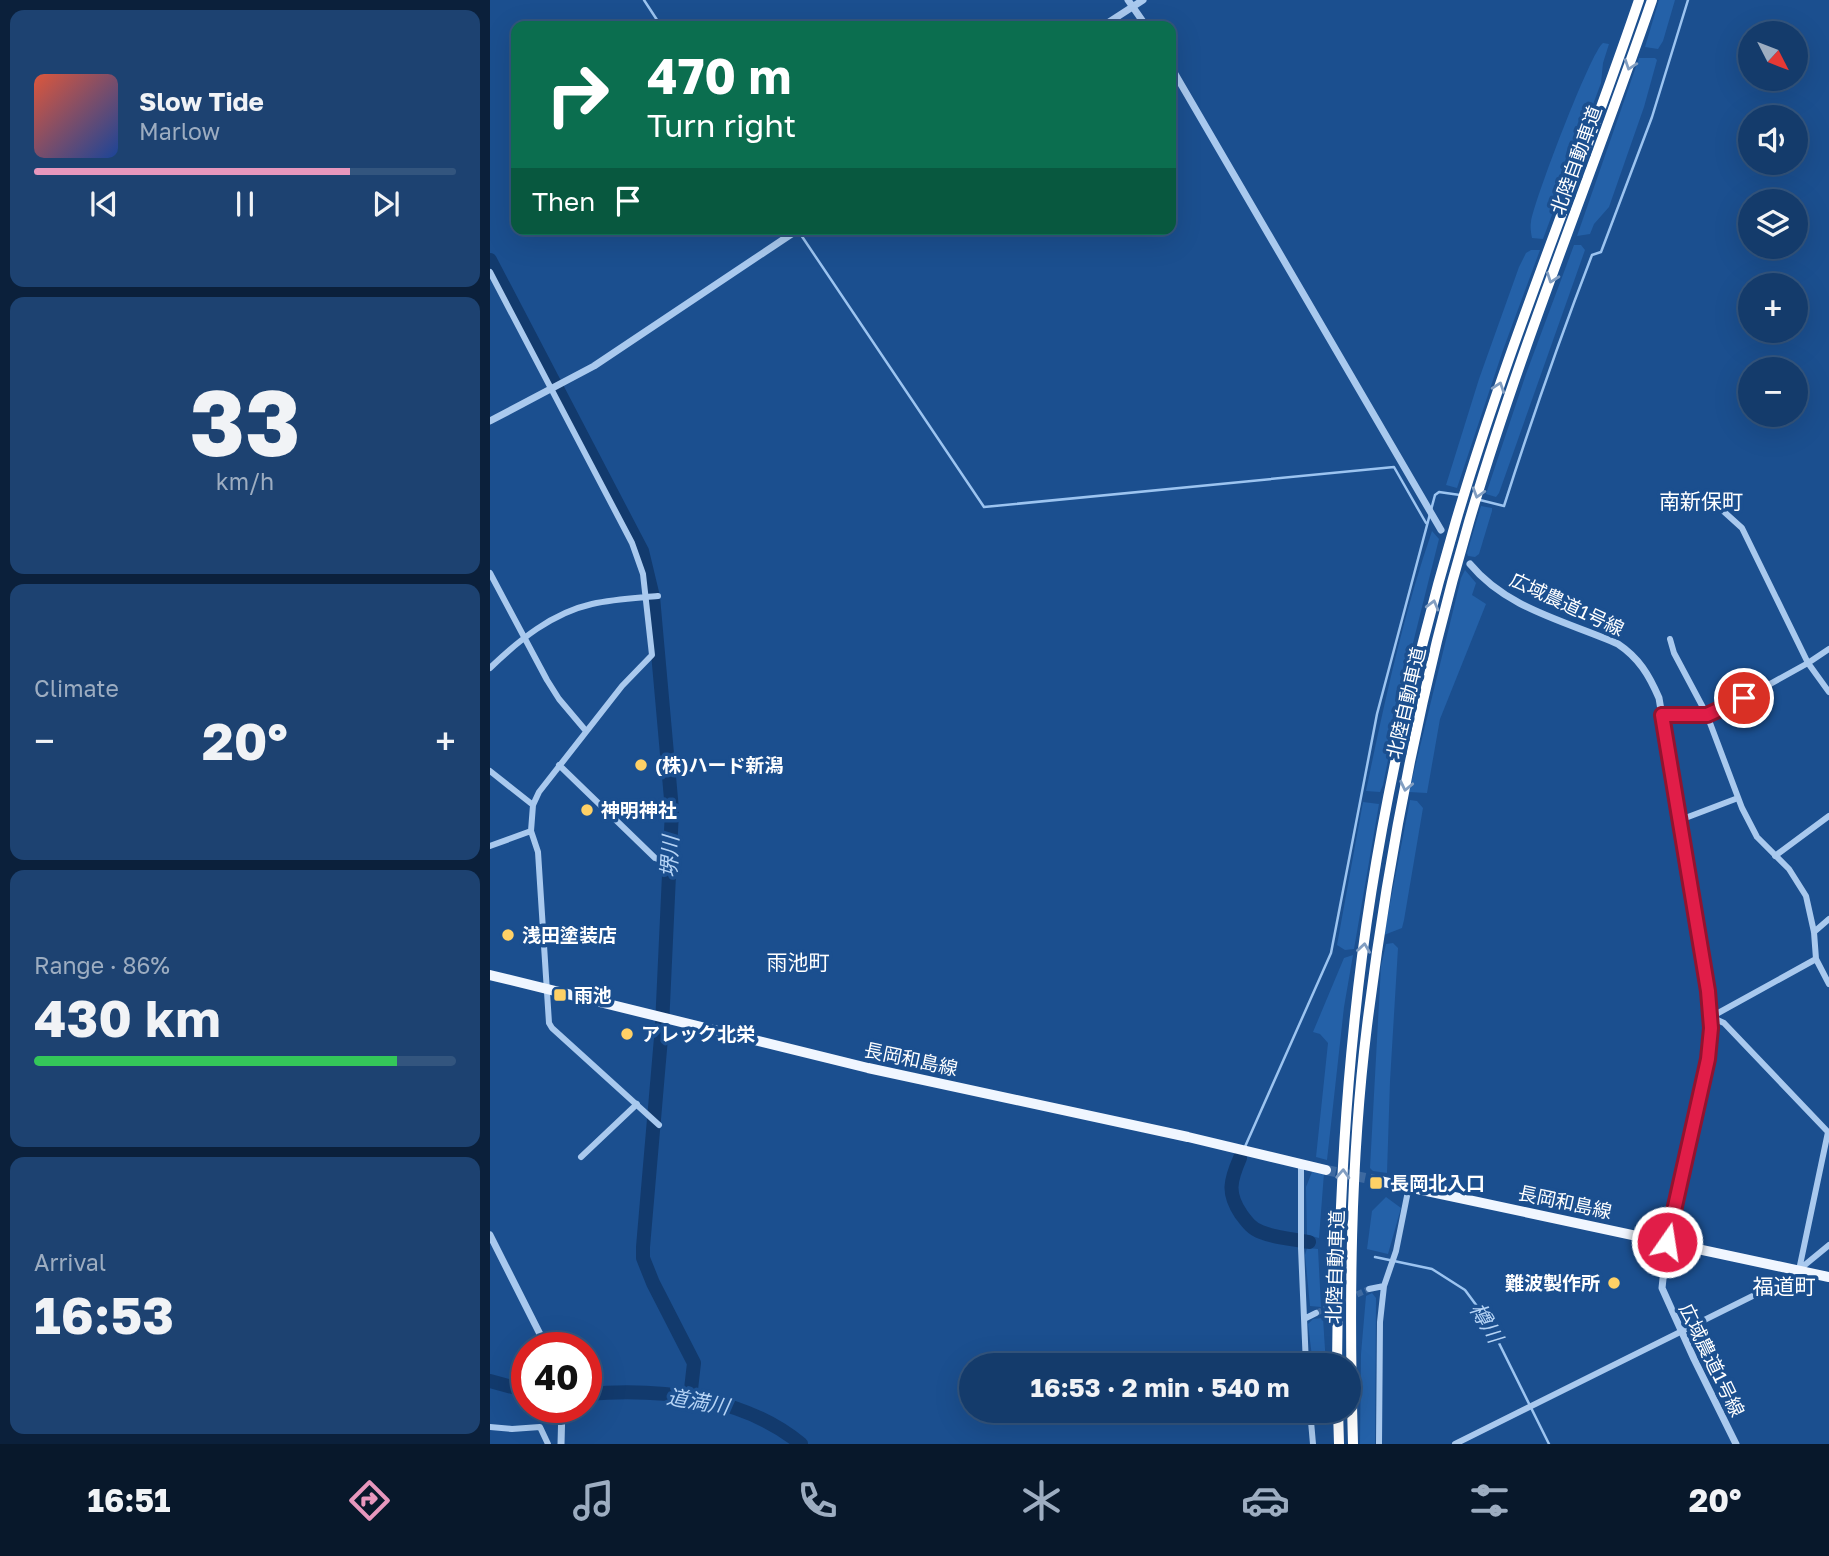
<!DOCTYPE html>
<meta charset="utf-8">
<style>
body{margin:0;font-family:"Golos Text","Noto Sans JP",sans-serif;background:#1d4271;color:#f1f3f6;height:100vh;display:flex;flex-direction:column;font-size:26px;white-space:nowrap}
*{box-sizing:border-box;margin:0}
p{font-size:23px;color:#9dadc1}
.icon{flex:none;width:38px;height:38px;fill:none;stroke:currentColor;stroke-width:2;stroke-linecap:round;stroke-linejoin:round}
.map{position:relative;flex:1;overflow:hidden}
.panel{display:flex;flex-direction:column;gap:10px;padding:10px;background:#0b203b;width:490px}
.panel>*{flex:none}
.guide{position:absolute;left:21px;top:21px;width:665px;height:214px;border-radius:14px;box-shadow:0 7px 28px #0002,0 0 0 2px #33557e;background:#0b6e4f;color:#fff;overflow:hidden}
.needle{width:46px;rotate:132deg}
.buttons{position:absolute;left:1248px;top:21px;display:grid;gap:14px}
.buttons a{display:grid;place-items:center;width:70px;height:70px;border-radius:50%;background:#143b6b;box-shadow:0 7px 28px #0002,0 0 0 2px #33557e;font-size:35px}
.speed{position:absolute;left:21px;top:1332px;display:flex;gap:14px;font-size:35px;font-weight:700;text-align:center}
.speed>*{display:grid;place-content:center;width:91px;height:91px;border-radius:50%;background:#143b6b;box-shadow:0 7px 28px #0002,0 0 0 2px #33557e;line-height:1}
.speed .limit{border:10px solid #d22;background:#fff;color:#111}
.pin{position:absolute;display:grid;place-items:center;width:60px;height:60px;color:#fff;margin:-30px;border:4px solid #fff;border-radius:50%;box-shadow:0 2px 7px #0007}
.me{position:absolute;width:77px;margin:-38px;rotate:13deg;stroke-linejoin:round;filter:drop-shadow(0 0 5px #0008)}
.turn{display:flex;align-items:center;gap:24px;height:147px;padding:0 21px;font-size:32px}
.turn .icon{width:91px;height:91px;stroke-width:2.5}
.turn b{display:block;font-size:49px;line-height:60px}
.then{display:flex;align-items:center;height:66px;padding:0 21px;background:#0003;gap:14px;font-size:26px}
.big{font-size:52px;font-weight:700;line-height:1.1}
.panel .widget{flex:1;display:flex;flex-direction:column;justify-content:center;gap:10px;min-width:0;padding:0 24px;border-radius:14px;background:#1d4271}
.panel .dial{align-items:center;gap:0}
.dial b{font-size:91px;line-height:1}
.song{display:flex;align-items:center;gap:21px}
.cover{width:84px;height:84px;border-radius:10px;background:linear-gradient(135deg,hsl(10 70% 55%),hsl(220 70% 35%))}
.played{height:7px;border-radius:4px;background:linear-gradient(90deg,#e797bd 75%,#33557e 75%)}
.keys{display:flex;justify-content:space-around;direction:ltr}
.heat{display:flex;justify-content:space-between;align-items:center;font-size:38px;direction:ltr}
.charge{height:10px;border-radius:5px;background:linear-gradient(90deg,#34c759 86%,#33557e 0)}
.trip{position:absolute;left:469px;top:1353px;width:402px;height:70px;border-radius:35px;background:#143b6b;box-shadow:0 7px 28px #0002,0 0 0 2px #33557e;font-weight:700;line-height:70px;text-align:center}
.menu{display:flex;height:112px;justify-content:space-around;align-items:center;background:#08182b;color:#9dadc1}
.menu .icon{width:49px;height:49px}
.menu .active{color:#e797bd}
.menu b{font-size:32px;color:#f1f3f6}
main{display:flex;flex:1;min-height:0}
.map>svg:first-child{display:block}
</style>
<main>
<section class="panel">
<div class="widget">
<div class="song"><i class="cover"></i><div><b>Slow Tide</b><p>Marlow</p></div></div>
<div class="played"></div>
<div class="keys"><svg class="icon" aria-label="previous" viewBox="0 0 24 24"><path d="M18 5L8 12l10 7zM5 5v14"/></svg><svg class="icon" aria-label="pause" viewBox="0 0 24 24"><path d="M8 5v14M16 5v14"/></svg><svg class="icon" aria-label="next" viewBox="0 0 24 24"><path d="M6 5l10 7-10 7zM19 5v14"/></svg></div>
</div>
<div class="widget dial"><b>33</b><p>km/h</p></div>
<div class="widget"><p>Climate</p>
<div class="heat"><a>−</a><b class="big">20°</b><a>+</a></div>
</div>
<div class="widget"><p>Range · 86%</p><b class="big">430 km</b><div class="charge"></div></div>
<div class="widget"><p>Arrival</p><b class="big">16:53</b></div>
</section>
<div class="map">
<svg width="1339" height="1444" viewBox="0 0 1339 1444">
<rect width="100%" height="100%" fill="#1b4f8f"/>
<path fill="#2461a8" d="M1169 0H1185L1173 41 1168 49 1155 47Z
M1113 43 1119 44 1113 63 1111 83 1053 239 1042 238C1041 233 1040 227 1041 222 1044 201 1101 51 1113 43Z
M1149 58H1165L1167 60 1154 107 1119 207 1104 224 1100 234 1087 236Z
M1084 245H1091L1095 250 1009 493 1006 497 996 494 1036 374Z
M1041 250H1050L1013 350 967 488 956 485 989 379 1029 267 1036 253Z
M991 506 1002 508V511L989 554 985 557 978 556 977 553Z
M942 531 949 539 914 679 893 785 890 792 876 791C894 704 913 615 942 531Z
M975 570 986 583 982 595 996 604 950 719 937 793 919 792 971 578Z
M920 800 927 801 933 808 914 920 912 928 894 935Z
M873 802 889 804 864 949 855 950 847 945Z
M903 943 908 948 900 1081 897 1173 883 1171 880 1168 891 966 896 944Z
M863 955 854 1007 837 1160 826 1157 838 1043 830 1034 823 1032 854 958Z
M822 1172 834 1173 829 1238 817 1235 816 1187Z
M896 1197 911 1208 898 1254 877 1249 882 1211Z
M817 1248 828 1249 831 1307 820 1306 815 1255Z
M882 1293 886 1298 885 1444H870L871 1354 876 1296Z
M833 1318 836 1365H823L818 1324 823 1319Z"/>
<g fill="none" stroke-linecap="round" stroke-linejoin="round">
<path stroke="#9cc4f0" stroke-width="2.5" d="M154 0 171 26
M309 232 494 507 904 467 936 523
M990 500 1014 506C1041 421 1070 338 1102 255L1111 252 1162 117 1198 0
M750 1158 841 953 887 714 945 495 949 492 970 495
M885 1257 942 1269 975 1290 998 1321 1059 1444"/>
<path stroke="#123a6d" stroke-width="14" d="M0 260 152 551 163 597 182 810 172 1026 153 1247V1258L163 1283 204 1363 200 1398
M750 1158C740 1181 737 1193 751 1214 757 1222 762 1229 771 1232 785 1238 804 1239 819 1242
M0 1381 37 1391
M96 1394C169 1388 253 1396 311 1444"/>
<path stroke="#3d69a0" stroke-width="6" stroke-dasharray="6 3" stroke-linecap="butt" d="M826 1313 879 1289"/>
<path stroke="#3d69a0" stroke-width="10" stroke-dasharray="10 5" stroke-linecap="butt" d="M836 1170 885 1180"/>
<path stroke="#a9c9ee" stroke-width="6" d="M0 272 142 543 153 574 162 655 132 686 49 792 43 805 41 831 48 852 59 1023 62 1028 169 1125
M1221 500 1252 528 1318 663 1339 692
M0 573 57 680 69 699 96 731
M1180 639 1184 653 1217 715 1252 808 1267 837 1299 869 1316 896 1324 932 1326 959 1339 984
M0 668C29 640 62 613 102 604 124 599 147 598 168 596
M1172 715H1217L1244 704 1318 663 1339 649
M69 765 165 858 176 862H187
M0 771 43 805
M1190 820 1248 798
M0 846 41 831
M1285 856 1339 816
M1324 932 1339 919
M91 1157 147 1104
M811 1163V1248L816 1365
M1309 1270 1338 1132 1234 1023 1221 1017 1326 959
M879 1289 894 1286
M814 1319 826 1313
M820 1410 823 1444
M0 1427 22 1429 50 1427 58 1444
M889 1444 890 1322 894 1286 906 1251 919 1186
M965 1444 1299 1278 1339 1245"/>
<path stroke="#a9c9ee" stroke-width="7" d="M638 0 656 26
M613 26 653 0
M681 67 951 530
M0 421 104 366 309 229
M980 564C1017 609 1076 621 1128 644 1149 658 1159 675 1169 698L1218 991 1221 1028 1218 1059 1177 1242 1172 1288 1204 1359 1246 1444
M0 1235 57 1348
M71 1444 72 1407"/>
<path stroke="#f0f6ff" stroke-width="10" d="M0 975 378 1068 698 1137 836 1170
M885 1180 1339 1277"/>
<path stroke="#fff" stroke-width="10" d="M847 1365C848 1252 852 1139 864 1026 881 855 918 685 966 521 1018 344 1090 174 1149 0
M848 1410 849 1444
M863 1444C859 1305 860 1164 877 1026 898 857 931 686 979 522 1031 345 1102 174 1162 0"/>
</g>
<defs><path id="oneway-chevron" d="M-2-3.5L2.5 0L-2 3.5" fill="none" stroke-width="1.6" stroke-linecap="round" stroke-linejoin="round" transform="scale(1.75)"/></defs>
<g stroke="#829ec1">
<use href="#oneway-chevron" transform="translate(1140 65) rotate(109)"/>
<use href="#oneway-chevron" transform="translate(1062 278) rotate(110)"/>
<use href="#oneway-chevron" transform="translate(1009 387) rotate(-71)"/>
<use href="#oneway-chevron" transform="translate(988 493) rotate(107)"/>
<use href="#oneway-chevron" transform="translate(943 605) rotate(-75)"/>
<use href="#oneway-chevron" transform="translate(916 786) rotate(102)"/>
<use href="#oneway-chevron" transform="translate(874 948) rotate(-82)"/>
<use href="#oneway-chevron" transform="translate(853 1174) rotate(-87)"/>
</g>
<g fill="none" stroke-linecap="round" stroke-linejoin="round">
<defs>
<path id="route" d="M1177 1242 1218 1059 1221 1028 1218 991 1172 715H1217L1254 698"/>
</defs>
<use href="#route" stroke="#92132f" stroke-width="18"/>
<use href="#route" stroke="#e11d48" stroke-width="12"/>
</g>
<g fill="#ffd166" stroke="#1b4f8f" stroke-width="2.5">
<circle cx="151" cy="765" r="7"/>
<circle cx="97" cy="810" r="7"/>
<circle cx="18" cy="935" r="7"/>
<rect x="63" y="988" width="14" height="14" rx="3.5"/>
<circle cx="137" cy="1034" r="7"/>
<rect x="879" y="1176" width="14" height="14" rx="3.5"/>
<circle cx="1124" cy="1283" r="7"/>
</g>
<g text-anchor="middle" stroke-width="7" stroke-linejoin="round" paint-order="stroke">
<g font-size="19" fill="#fff" stroke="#1b4f8f">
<text transform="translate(1086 160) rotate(-70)" y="7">北陸自動車道</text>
<text transform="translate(1077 604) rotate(25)" y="7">広域農道1号線</text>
<text transform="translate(916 703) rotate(-77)" y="7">北陸自動車道</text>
<text transform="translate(421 1059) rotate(12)" y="7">長岡和島線</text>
<text transform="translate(1075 1202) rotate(12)" y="7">長岡和島線</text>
<text transform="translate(845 1267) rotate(-88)" y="7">北陸自動車道</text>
<text transform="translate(1222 1360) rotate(64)" y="7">広域農道1号線</text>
</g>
<g font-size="19" font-weight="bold" fill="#fff" stroke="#1b4f8f" text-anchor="start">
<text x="165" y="772">(株)ハード新潟</text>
<text x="111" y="817">神明神社</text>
<text x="32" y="942">浅田塗装店</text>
<text x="84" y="1002">雨池</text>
<text x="151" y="1041">アレック北栄</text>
<text x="900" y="1190">長岡北入口</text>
<text x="1110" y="1290" text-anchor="end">難波製作所</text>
</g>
<g font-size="21" fill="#fff" stroke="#1b4f8f">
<text x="1211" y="509">南新保町</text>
<text x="308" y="970">雨池町</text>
<text x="1294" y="1294">福道町</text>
</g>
<g font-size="21" font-style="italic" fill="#b5d3f5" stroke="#1b4f8f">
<text transform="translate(180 857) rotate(-87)" y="7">堺川</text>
<text transform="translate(996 1323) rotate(59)" y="7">樽川</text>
<text transform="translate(208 1402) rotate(10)" y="7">道満川</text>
</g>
</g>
</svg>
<div class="buttons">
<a><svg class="needle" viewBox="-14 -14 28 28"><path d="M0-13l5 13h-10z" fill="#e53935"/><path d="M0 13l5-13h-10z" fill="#9dadc1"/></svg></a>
<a><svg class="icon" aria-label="sound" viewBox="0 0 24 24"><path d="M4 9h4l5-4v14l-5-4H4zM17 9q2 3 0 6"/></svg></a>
<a><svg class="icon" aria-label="layers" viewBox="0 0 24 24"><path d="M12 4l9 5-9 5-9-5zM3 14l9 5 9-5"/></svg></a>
<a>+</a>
<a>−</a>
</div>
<div class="speed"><div class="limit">40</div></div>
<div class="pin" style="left:1254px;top:698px;background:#d93025"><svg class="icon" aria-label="arrive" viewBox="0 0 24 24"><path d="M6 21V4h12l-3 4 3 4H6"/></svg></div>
<svg class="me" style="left:1177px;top:1242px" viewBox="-20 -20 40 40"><circle r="17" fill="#e11d48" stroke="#fff" stroke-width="3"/><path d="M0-11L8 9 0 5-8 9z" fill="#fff"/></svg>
<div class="trip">16:53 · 2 min · 540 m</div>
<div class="guide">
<div class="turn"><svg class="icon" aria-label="right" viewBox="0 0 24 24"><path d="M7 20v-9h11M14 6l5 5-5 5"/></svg><div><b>470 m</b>Turn right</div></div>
<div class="then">Then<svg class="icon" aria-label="arrive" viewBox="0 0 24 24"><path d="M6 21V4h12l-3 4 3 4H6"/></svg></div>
</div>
</div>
</main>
<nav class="menu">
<b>16:51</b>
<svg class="icon active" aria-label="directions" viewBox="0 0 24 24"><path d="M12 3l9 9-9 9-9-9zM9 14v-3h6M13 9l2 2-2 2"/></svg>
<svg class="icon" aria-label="music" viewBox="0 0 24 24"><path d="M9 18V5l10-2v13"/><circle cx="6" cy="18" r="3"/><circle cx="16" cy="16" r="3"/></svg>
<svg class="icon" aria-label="phone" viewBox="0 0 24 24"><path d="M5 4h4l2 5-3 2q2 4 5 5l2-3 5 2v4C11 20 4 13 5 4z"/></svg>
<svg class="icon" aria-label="climate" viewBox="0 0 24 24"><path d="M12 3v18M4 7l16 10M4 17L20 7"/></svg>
<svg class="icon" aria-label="car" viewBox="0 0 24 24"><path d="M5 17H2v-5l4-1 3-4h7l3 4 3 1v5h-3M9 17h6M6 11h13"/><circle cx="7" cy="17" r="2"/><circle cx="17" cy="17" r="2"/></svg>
<svg class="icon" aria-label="filters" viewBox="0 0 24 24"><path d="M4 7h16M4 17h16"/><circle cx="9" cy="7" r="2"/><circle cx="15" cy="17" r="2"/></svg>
<b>20°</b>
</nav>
